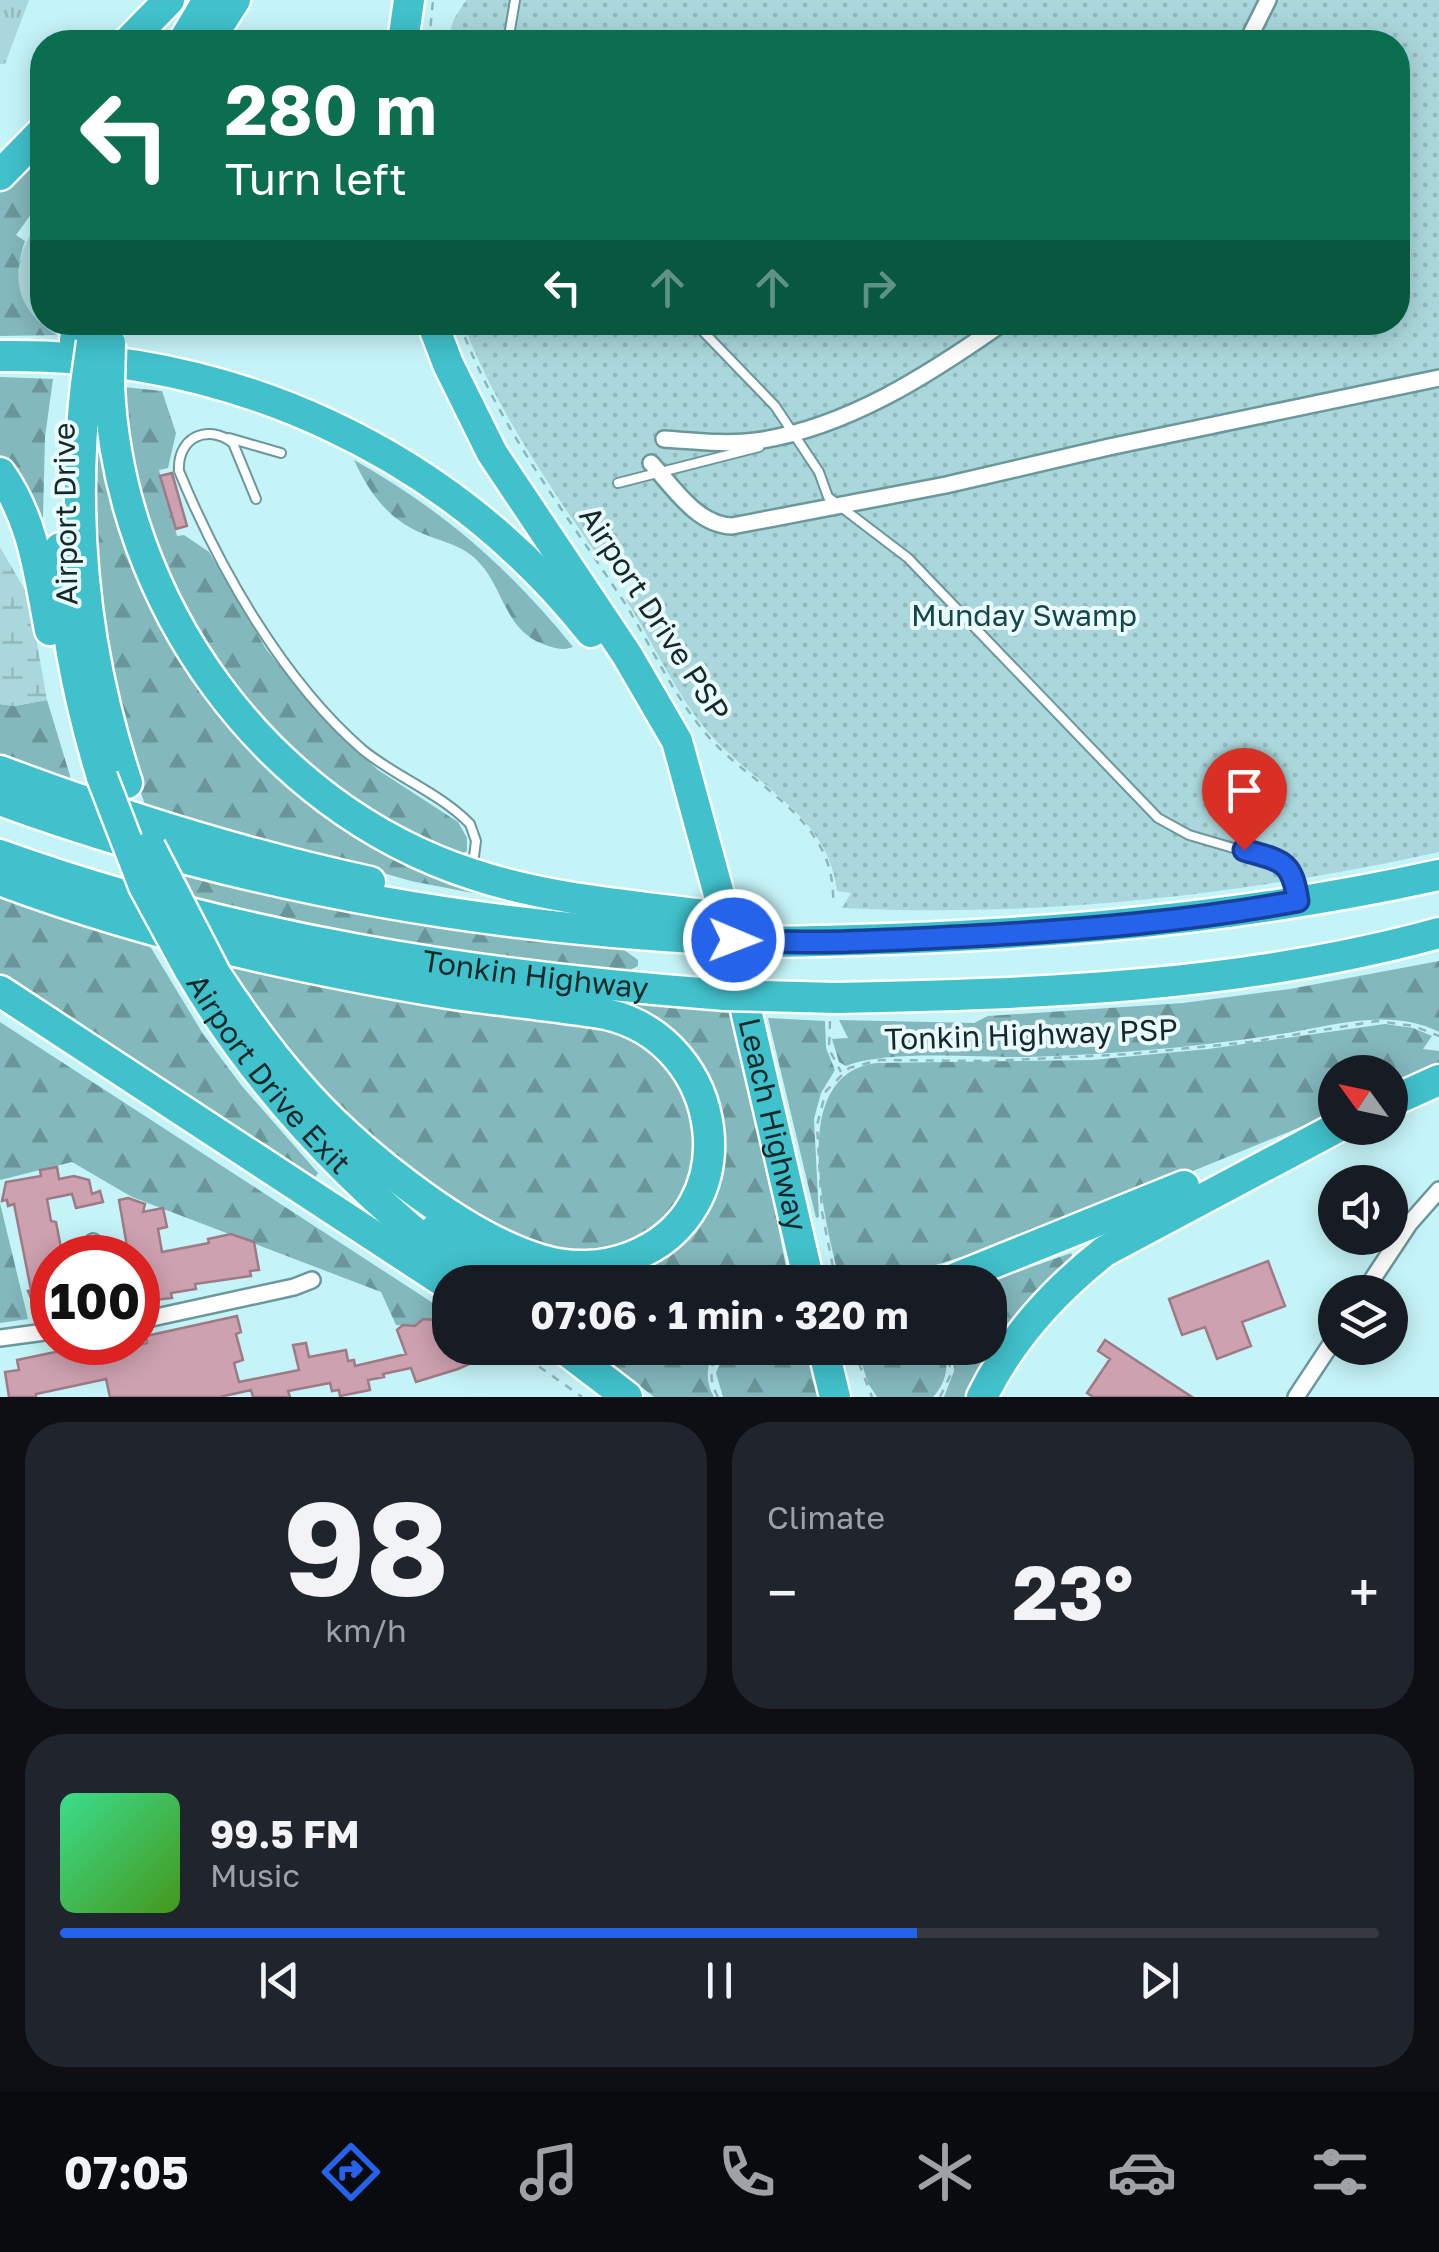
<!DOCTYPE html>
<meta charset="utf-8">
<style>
body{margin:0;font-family:"Golos Text",sans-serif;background:#20242c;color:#f1f3f6;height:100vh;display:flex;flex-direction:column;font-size:38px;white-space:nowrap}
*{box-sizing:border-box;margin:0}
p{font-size:32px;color:#9ea1a6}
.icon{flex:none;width:55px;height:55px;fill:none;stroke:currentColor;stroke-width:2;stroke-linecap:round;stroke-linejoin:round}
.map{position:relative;height:1397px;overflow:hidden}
.side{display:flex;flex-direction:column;gap:25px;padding:25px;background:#0d0f14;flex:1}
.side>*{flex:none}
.top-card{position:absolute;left:30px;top:30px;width:1380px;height:305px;border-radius:40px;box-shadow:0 5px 25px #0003;background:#0b6e4f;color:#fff;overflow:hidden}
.needle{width:65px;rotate:303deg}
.controls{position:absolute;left:1318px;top:1055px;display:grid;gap:20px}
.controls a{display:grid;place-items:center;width:90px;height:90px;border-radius:50%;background:#171b24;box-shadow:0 5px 25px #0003;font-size:50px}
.speed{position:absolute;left:30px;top:1235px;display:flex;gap:20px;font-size:50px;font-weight:700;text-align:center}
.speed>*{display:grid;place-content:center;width:130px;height:130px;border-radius:50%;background:#171b24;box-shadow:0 5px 25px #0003;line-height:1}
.speed .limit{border:15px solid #d22;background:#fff;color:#111}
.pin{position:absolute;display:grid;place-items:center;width:85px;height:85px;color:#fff;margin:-102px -42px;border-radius:50% 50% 50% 0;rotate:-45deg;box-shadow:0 0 10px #0007}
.pin .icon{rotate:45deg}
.me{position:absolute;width:110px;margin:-55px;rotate:91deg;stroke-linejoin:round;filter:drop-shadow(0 0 8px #0008)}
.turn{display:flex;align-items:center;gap:35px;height:210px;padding:0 30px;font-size:45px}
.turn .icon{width:130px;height:130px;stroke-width:2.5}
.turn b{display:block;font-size:70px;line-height:85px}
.lanes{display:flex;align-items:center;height:95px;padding:0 30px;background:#0003;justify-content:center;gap:50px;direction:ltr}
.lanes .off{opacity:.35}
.big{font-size:75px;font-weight:700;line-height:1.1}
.side .tile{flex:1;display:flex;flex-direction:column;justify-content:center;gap:15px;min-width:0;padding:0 35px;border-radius:40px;background:#20242c}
.side .dial{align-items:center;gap:0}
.dial b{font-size:130px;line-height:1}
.song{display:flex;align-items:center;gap:30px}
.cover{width:120px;height:120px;border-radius:15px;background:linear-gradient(135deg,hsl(150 70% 55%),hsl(100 70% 35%))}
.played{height:10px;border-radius:5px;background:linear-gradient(90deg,#2563eb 65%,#363941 65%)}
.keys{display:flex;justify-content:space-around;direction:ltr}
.heat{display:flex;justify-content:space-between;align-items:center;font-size:55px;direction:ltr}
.side .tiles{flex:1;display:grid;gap:25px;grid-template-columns:1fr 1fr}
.tile:last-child{grid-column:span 2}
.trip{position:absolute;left:432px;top:1265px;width:575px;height:100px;border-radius:40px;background:#171b24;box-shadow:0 5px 25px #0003;font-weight:700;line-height:100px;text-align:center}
.dock{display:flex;height:160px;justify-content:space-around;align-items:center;background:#090b0e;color:#9ea1a6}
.dock .icon{width:70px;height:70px}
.dock .on{color:#2563eb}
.dock b{font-size:45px;color:#f1f3f6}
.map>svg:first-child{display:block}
</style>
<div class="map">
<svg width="1439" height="1397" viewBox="0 0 1439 1397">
<defs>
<pattern id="grass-tufts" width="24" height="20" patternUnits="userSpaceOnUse" patternTransform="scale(2.5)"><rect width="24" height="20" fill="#aad7db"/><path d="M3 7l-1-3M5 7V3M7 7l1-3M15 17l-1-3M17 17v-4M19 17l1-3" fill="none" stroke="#92b9bc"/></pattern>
<pattern id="forest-firs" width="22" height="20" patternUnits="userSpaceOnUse" patternTransform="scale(2.5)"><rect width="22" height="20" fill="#83b8bd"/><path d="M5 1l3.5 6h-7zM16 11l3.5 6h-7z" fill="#6a969a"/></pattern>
<pattern id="wetland-marsh" width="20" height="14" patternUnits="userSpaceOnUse" patternTransform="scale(2.5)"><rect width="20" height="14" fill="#aad7db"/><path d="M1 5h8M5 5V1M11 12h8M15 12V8" fill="none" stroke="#92b9bc"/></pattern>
<pattern id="park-dots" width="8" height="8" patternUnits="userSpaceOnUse" patternTransform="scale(2.5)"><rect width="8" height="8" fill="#aad7db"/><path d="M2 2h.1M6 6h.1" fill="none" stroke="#92b9bc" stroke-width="1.8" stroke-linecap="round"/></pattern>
</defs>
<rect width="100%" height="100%" fill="#c5f4f8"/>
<path fill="url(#grass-tufts)" d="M0 0H29L5 64H0Z
M42 216V322L59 323 56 335C3 301 10 263 42 216Z"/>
<path fill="url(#forest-firs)" d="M42 142V199L16 235 25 241C10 282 20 312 56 335L0 336V184Z
M0 377 53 379 45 437 43 517H36L12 468 0 455Z
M124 387 162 391 176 433 168 468 159 470 177 536 184 535 209 552 266 649 324 720 378 770 458 822 467 838V851L455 857C308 789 208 690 150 537 132 490 130 437 124 387Z
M97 425H102L109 477 258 750 524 903 411 881 325 856 315 859 148 812C101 690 85 554 97 425Z
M354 460C440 508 512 570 573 647 562 651 554 648 543 644 502 629 504 581 471 555 458 545 444 542 429 536 391 523 370 495 354 460Z
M47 700 71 779 0 757V704L14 706Z
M170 865 391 916 532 939 620 947 638 960V966L618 976 452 957 187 902Z
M0 893 145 938 203 1034 241 1085 318 1173 312 1183 0 976Z
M219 957 577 1020 645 1038 696 1102 699 1169 665 1228 598 1257 542 1246 508 1232 417 1175 334 1104 297 1064Z
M1439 961V1032C1389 1007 1333 1026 1281 1034 1198 1047 1113 1054 1029 1057 979 1058 889 1049 846 1066L839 1062 832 1039 848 1038 839 1020 974 1023 988 1016 1183 1003 1290 989Z
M631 1004 736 1011 789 1282H582L565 1278 617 1274 720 1167C731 1091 701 1039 630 1011Z
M768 1018 825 1021 826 1048 835 1070 821 1093 814 1119 819 1217 816 1218Z
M0 1022 450 1314V1328L396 1325 381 1292 132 1197 72 1162 0 1180Z
M1385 1024 1413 1028 1432 1036 1423 1049 1439 1051V1069L1390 1090V1072H1335V1113L1048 1230 881 1282H840C826 1224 785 1075 876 1063L1092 1060 1208 1049Z
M0 1203 28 1319 0 1323Z
M1071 1253 1076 1264 974 1397H944L954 1371 953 1348H990L989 1282Z
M593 1348H716C707 1363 704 1380 714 1397H654Z
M726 1348H807L818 1397H723L716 1373Z
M857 1348H945C949 1365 946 1384 933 1397H877L868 1383Z"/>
<path fill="url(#wetland-marsh)" d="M0 547 29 597 47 700 14 706 0 704Z"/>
<path fill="url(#park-dots)" d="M466 0H1439V852C1242 895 1043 918 842 908L851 893 837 891C829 816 754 785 709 733 675 694 654 643 626 600L642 588 613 546 597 555C546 481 495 407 463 323L1398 322V42H447L454 19Z"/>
<path fill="#cea1b0" stroke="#9e7a85" stroke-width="2.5" d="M172 473 187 526 176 529 160 476Z
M57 1167 59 1179 74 1176 89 1180 92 1194 100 1191 103 1202 76 1208 72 1194 47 1199 51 1221 56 1222 63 1258H52V1312H37L28 1291 31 1290 14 1204 8 1206 7 1200 2 1201 6 1182 41 1176 40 1170Z
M128 1198 145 1204 143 1212 163 1208 167 1227 158 1229 162 1252 209 1243 208 1239 231 1234 254 1242 259 1270 250 1271 251 1276 195 1284 196 1289 171 1293 172 1298 138 1302V1258H129L119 1200Z
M1268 1261 1285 1306 1242 1322 1251 1346 1217 1359 1205 1327 1182 1335 1169 1299Z
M237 1316 241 1332 236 1334 243 1360 234 1363 239 1382 299 1370 293 1345 306 1343 309 1357 346 1350 348 1361 354 1360 355 1366 406 1354 397 1330 403 1325 415 1326 423 1319 434 1320 439 1332H450V1348H471L473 1357 467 1359 469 1364 458 1369 416 1382 411 1368 383 1374 384 1377 368 1380 370 1390 340 1396 339 1390 332 1391 330 1383 288 1391 290 1397H253L251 1390 220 1397H110L106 1379 36 1394V1397H9L5 1372 19 1370 17 1360 103 1342H125L126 1348 147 1343 146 1336Z
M1105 1340 1192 1397H1093L1087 1393 1110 1359 1098 1351Z"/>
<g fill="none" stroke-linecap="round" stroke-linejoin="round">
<defs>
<path id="lane" d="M508 42 515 0
M694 322 775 406 819 472 828 497 908 558 1158 818 1189 835 1281 862 1293 871 1298 896
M229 438 281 453
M618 483 759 447
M256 499 233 443C207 423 177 438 179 471 219 568 283 681 363 750 396 777 440 793 470 824L476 841 473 864"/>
<path id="street" d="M1247 42 1268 0
M664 439C695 441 726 445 756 441 847 428 930 374 1004 322
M651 463C674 488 697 525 732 526L946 485 1109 447 1439 378
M93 1242 96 1258
M1364 1292 1409 1224 1439 1190
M138 1321 294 1287 312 1280
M0 1338 52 1331
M1296 1397 1335 1338"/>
<g id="highway">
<path d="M128 42 169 0"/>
<path d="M183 42 208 0"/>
<path d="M208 42 235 0"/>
<path d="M403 42 409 0"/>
<path d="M0 175 42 132"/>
<path id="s1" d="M432 322 448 364 492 453 627 655 677 741 721 902 809 1282"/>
<path d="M75 340 78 322"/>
<path d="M0 356C231 352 447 451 591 632"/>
<path d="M86 384C71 519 84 654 127 783"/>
<path d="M109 386C119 602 264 806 472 874 547 899 626 905 704 915"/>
<path d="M0 473C34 521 39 574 50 630"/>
<path d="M60 548C64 626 79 702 102 777"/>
<path d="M0 771C120 816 245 855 370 882"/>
<path d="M0 800C229 884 468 926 711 939"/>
<path id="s2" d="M0 855C234 939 478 977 725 995"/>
<path d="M0 880C146 935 300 969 454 994 504 1001 556 1006 606 1014 726 1041 750 1212 631 1257 603 1268 570 1269 541 1260 462 1237 351 1147 297 1084 267 1050 241 1013 216 975"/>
<path d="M758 942C987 939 1214 925 1439 875"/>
<path id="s3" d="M189 969C262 1095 362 1196 477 1282"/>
<path d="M0 991 450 1286"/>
<path d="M836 998C1037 994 1244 987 1439 933"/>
<path d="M1390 1102 1439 1080"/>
<path d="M435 1230 487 1260 536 1282"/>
<path d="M946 1282 1184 1186"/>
<path d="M563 1348 627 1397"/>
<path d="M823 1348 835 1397"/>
<path d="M982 1397C1011 1338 1054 1291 1105 1251L1336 1128"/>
</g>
</defs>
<use href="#lane" stroke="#6b989b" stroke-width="12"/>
<use href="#street" stroke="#6b989b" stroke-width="20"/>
<use href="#highway" stroke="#fff" stroke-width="35"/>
<path stroke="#8fb5b9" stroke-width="2.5" stroke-dasharray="8 8" stroke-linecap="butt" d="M429 42 433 0
M459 322C498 427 566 513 626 605 651 646 672 692 702 729 735 771 789 796 817 841 830 861 834 883 833 906
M830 1021 829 1049 841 1072
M836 1282 822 1212 817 1125 826 1091 849 1068 880 1060 991 1061 1130 1054 1250 1042 1377 1021 1414 1026 1439 1036
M513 1348 582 1397
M853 1348 872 1397
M718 1397C708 1380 710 1364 720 1348
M940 1397 950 1376 949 1348"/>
<use href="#lane" stroke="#fff" stroke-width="8"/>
<use href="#street" stroke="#fff" stroke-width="15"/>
<use href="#highway" stroke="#41c1cb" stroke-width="30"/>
<defs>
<path id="highway-bridge" d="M86 384 92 342
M109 386 110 343
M102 777 144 886 189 969
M150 847 216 975
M704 915 753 918
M711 939 758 942
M725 995 836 998"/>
</defs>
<use href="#highway-bridge" stroke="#fff" stroke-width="35" stroke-linecap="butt"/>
<use href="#highway-bridge" stroke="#41c1cb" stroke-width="30"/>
</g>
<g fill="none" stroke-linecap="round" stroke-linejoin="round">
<defs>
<path id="route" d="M734 940C813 945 893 940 972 936 1082 930 1190 921 1298 901 1292 860 1282 861 1244 850"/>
</defs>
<use href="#route" stroke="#184099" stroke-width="25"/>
<use href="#route" stroke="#2563eb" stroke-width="18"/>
</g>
<g text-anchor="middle" stroke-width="8" stroke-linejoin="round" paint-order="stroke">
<g font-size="30" fill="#16292a" stroke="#e9fbfd">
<text transform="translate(66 514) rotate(-91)" y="10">Airport Drive</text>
<text transform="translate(654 614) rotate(57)" y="10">Airport Drive PSP</text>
<text dy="10" stroke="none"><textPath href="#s2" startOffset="550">Tonkin Highway</textPath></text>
<text transform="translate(1031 1035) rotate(-2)" y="10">Tonkin Highway PSP</text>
<text dy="10" stroke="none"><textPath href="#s3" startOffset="132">Airport Drive Exit</textPath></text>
<text dy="10" stroke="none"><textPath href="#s1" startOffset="882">Leach Highway</textPath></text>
</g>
<g font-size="30" fill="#15464a" stroke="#e9fbfd">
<text x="1024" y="626">Munday Swamp</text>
</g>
</g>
</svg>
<div class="controls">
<a><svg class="needle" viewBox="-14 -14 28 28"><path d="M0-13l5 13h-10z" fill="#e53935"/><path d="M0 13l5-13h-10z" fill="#9ea1a6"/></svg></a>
<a><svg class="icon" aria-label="sound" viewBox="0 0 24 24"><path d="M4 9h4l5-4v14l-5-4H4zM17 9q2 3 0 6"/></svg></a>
<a><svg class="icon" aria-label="layers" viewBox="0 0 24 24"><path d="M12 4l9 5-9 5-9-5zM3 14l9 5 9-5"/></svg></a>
</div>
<div class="speed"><div class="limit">100</div></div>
<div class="pin" style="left:1244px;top:850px;background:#d93025"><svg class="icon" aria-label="arrive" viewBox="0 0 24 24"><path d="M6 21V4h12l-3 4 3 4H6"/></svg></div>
<svg class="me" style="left:734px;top:940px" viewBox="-20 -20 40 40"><circle r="17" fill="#2563eb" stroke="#fff" stroke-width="3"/><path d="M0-11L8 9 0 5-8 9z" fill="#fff"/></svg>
<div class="trip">07:06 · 1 min · 320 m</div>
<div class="top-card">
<div class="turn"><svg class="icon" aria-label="left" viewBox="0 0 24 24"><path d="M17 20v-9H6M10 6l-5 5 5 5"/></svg><div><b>280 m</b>Turn left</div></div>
<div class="lanes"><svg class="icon" aria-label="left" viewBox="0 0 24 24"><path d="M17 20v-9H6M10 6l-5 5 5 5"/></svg><svg class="icon off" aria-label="ahead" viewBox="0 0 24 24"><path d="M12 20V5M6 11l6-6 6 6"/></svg><svg class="icon off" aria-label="ahead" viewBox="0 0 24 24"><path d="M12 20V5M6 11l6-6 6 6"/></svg><svg class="icon off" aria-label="right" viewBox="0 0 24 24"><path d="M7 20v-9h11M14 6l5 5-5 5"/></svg></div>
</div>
</div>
<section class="side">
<div class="tiles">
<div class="tile dial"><b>98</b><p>km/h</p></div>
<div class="tile"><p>Climate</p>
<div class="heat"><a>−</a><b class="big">23°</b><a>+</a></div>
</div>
<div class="tile">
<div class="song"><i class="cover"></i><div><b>99.5 FM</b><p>Music</p></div></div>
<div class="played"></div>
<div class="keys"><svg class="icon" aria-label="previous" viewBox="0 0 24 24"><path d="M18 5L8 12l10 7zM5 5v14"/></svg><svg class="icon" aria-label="pause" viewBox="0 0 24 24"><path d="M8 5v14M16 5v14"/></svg><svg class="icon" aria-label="next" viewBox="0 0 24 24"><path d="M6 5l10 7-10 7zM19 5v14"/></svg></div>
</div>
</div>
</section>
<nav class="dock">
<b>07:05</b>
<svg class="icon on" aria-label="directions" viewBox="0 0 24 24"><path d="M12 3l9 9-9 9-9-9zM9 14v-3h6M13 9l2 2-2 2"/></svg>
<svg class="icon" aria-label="music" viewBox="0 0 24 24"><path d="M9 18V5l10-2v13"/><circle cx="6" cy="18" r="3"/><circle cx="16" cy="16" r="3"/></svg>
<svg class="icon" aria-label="phone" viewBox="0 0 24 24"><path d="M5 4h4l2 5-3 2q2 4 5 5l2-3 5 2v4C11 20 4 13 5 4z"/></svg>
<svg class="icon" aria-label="climate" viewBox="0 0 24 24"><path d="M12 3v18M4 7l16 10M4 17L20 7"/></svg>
<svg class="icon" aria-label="car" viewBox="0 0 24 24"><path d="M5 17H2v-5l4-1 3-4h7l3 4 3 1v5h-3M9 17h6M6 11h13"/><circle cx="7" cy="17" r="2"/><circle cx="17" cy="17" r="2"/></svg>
<svg class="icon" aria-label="filters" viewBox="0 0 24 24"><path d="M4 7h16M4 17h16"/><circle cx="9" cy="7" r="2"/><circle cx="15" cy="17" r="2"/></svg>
</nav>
